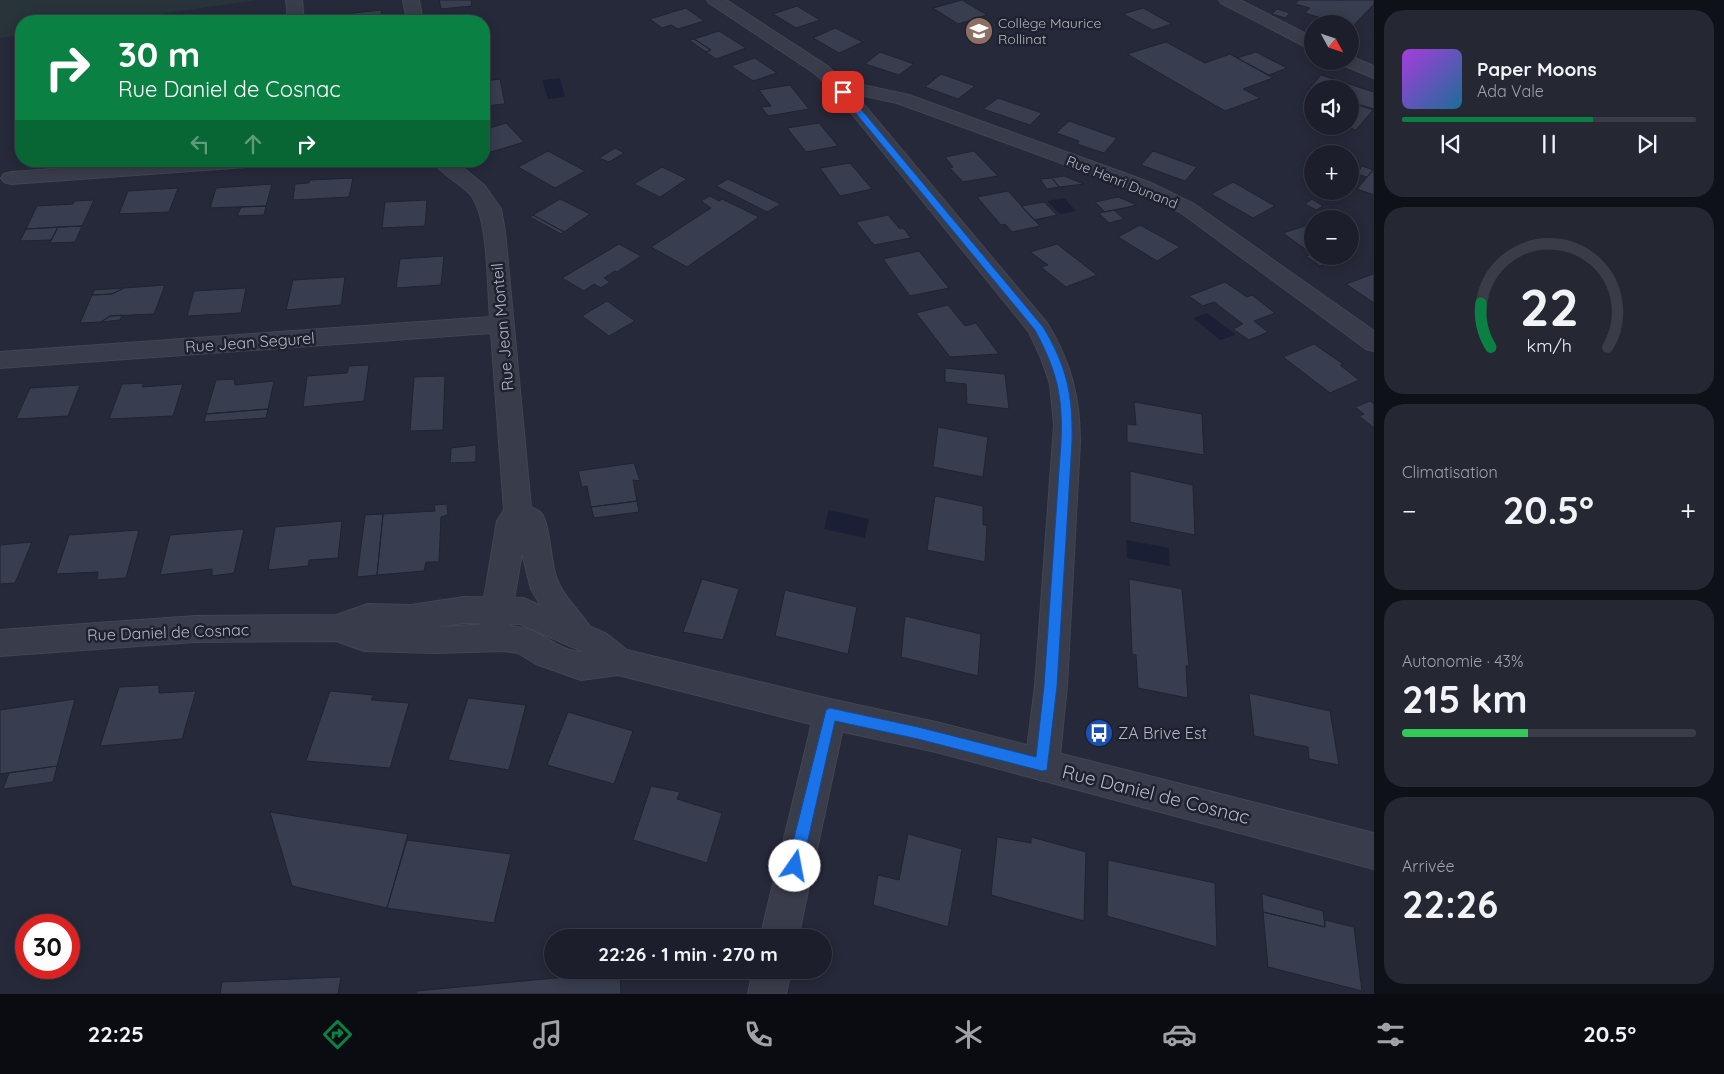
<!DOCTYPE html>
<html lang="fr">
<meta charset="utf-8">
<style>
body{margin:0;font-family:Quicksand,sans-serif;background:#252733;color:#f1f3f6;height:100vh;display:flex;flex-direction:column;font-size:19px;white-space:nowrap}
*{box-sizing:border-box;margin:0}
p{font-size:16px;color:#a0a2a9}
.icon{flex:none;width:28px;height:28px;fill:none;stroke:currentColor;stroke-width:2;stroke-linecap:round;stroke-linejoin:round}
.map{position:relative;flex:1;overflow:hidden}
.sheet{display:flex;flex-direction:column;gap:10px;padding:10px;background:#0f1118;width:350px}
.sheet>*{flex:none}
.banner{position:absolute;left:15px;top:15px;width:475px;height:152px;border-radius:20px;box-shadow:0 2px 12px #0003,0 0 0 1px #3a3d47;background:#0b8043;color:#fff;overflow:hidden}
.needle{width:32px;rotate:130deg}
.controls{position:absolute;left:1304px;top:15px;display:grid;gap:10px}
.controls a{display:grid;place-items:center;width:55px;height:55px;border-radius:50%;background:#1c1f2b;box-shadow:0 2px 12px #0003,0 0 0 1px #3a3d47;font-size:25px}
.speed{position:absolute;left:15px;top:914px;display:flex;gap:10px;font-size:25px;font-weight:700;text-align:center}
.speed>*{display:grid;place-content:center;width:65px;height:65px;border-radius:50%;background:#1c1f2b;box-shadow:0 2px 12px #0003,0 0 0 1px #3a3d47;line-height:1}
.speed .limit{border:8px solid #d22;background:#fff;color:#111}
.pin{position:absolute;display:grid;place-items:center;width:42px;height:42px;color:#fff;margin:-21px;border-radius:10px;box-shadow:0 2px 8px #0006}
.me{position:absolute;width:55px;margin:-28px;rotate:12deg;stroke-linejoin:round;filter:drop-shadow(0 0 4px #0008)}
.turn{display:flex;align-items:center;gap:18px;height:105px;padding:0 20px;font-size:22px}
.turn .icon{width:65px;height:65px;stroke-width:2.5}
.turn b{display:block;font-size:35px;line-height:42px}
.lanes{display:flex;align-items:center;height:48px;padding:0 20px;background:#0003;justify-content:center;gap:25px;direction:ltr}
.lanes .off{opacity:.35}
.big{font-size:38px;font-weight:800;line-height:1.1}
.sheet .tile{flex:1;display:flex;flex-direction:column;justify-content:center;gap:8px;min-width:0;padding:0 18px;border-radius:20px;background:#252733}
.sheet .dial{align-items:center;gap:0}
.dial svg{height:130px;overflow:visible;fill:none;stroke:#3a3d47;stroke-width:7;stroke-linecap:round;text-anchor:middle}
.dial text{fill:#f1f3f6;stroke:none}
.song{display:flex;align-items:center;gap:15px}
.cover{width:60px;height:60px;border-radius:8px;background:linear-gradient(135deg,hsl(280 70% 55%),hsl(200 70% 35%))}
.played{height:5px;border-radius:2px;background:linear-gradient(90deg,#0b8043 65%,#3a3d47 65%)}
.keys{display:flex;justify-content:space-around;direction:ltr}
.heat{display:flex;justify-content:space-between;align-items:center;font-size:28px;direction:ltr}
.charge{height:8px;border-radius:4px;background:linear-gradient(90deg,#34c759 43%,#3a3d47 0)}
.trip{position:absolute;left:544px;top:929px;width:288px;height:50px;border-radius:25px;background:#1c1f2b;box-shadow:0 2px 12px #0003,0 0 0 1px #3a3d47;font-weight:800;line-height:50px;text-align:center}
.tab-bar{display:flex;height:80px;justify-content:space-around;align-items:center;background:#0b0c11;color:#a0a2a9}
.tab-bar .icon{width:35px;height:35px}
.tab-bar .current{color:#0b8043}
.tab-bar b{font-size:22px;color:#f1f3f6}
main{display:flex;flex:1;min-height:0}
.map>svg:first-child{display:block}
</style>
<main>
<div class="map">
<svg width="1374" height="994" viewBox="0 0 1374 994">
<rect width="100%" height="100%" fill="#262939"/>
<path fill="#28343a" d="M0 0H256L113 21H21V35L0 38Z"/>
<path fill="#1a1f36" d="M560 78 565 97 548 99 542 80Z
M1064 198 1076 211 1060 214 1047 201Z
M1207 313 1235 334V335L1220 340 1193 318Z
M829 510 869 519 865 538 824 529Z
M1126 540 1169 548 1170 566 1127 558Z"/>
<path fill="#383d4f" stroke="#202330" d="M439 0H471L472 6 441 9Z
M962 0 987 15 958 24 933 8Z
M1299 0H1374V4L1352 27 1350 24H1340L1305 13 1310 8 1295 4Z
M797 6 820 20 796 28 773 14Z
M686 8 704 21 678 29 671 25 662 28 650 19Z
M1143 8 1172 24 1153 30 1123 14Z
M1277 9 1290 13 1285 18 1272 14Z
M381 10 382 21H354L353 13Z
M223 15 228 21 203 20Z
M474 16 475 21H440V19Z
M835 28 863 42 839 53 813 38Z
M719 31 746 48 716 59 706 52 711 50 694 39Z
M694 39 711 50 706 52 689 40Z
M1166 42 1205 63 1230 54 1273 78 1243 89 1260 98 1225 111 1127 54Z
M880 52 914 64 899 75 865 64Z
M1256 52 1287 68 1269 75 1237 58Z
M755 58 777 73 753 81 731 66Z
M941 74 975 86 958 99 925 87Z
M1321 75 1374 92V109L1350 102V89H1309Z
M500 79 505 104 484 106V81Z
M790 85 809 109 768 116 761 107 771 106 759 90Z
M998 98 1042 113 1030 125 983 109Z
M1350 102 1373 110 1356 130 1344 126H1350Z
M1069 121 1117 138 1104 153 1077 144 1079 141 1056 133Z
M506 123 524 142 491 152 484 143V130Z
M819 123 838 146 806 152 787 128Z
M615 148 624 153 609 162 599 158Z
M548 151 585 171 555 188 518 167Z
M974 151 998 176 963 182 950 168 953 167 945 157Z
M1153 151 1197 167 1185 181 1141 165Z
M850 163 872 189 840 196 820 168Z
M1362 166 1373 170 1367 177 1357 174Z
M662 167 687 179 660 197 634 184Z
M1373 170H1374V195L1357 189Z
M1064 176 1084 184 1059 187 1052 178Z
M353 178 349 197 293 200 295 184 309 183 310 180Z
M1052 178 1059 187 1047 189 1040 179Z
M728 179 781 204 767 212 716 186Z
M1233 182 1275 206 1253 218 1211 194Z
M272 184 266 206 210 208 216 188Z
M178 188 169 212 119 214 128 191Z
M1008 191 1040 226 1012 232 1005 224 1001 225 977 197Z
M710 196 719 201 722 199 759 217 687 267 651 247 711 208 701 201Z
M1118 197 1137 205 1105 212 1095 202Z
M560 199 590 214 564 232 533 215Z
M1312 199 1323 206 1316 210 1305 204Z
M94 200 82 226 26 229 37 206 73 204 75 201Z
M427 200 425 226 382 228 385 202Z
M1044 202 1057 215 1034 220 1021 206Z
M266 206 264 215 237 216 241 207Z
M1114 210 1124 219 1109 223 1099 213Z
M533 215 564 232 561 234 530 217Z
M888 215 900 229 903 228 911 238 874 245 856 222Z
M1311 224 1312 225V254L1283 233Z
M1140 225 1180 247 1157 261 1118 237Z
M82 226 75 242 50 243 58 227Z
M58 227 51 240 20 241 26 229Z
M619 244 641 256 617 272 615 271 604 278 610 282 601 288 594 284 584 291 562 278Z
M1057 244 1097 275 1066 287 1041 267 1048 265 1030 252Z
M919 251 949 288 910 296 883 259Z
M1312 254V256H1347L1320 266 1306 256Z
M444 256 441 285 396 288 400 259Z
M1373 274 1374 275V303L1346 284Z
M345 277 341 305 286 310 293 280Z
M1225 282 1247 297 1252 295 1275 313 1254 321 1268 332 1249 340 1233 329 1243 324 1214 302 1203 306 1189 296Z
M165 285 154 314 110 316 101 322 80 323 92 295 112 294 124 288Z
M124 288 112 294 92 295 94 290Z
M246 288 241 313 187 316 194 291Z
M607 301 635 321 609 336 582 316Z
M948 305 965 326 976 323 999 354 950 357 916 313Z
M122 315 120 320 101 322 110 316Z
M1314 344 1343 364 1340 365 1359 380 1330 393 1283 357Z
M369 365 364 401 303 407 307 376 347 373 349 366Z
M945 368 1005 374 1009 409 967 404 966 384 945 382Z
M445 376 443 430 410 431 414 377Z
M234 379 235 385 274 381 268 409 206 414 216 380Z
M144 383 142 387 183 384 173 416 109 419 122 384Z
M80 385 68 416 16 419 30 388Z
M1370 401 1374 404V428L1359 416 1364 414 1355 407Z
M1134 402 1202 414 1204 455 1127 442V424L1136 425Z
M268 409 266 418 204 422 206 414Z
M938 427 988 437 983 477 933 467Z
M476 445V462L450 463 451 448Z
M634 463 640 481 633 480 637 501 591 507 587 486 582 487 578 471Z
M1130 471 1193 485 1195 535 1130 522Z
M935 496 983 506V525H987L985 562 927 550Z
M637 501 639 512 594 518 591 507Z
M447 504 448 515 441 517 439 562H426L424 571 377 575 383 514 435 511 434 505Z
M383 514 377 575 357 577 365 515Z
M342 521 338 558 309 560 308 566 268 570 275 527Z
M244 529 234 573 212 576V569L160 575 170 535Z
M139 530 126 578 97 580 98 572 56 574 69 535Z
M32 542 15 583 0 584V545Z
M702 579 739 589 723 640 683 632Z
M1129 579 1182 589 1189 666H1186L1188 698 1138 688 1136 655 1132 654Z
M785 590 857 607 848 654 775 636Z
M905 616 981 634 978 676 901 657Z
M159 685V693L196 691 182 739 100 746 119 687Z
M330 691 374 695 371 700 409 703 390 768 306 761Z
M1249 693 1330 711 1339 765 1309 759 1308 747 1254 736Z
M468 698 526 705 509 770 448 760Z
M75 699 57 766 0 774V710Z
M568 712 633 731 614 784 547 765Z
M57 766 53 782 3 789 9 773Z
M651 786 680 792 677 799 722 813 707 863 633 840Z
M270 812 408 834 387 908 292 886Z
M908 834 962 849 948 927 873 905 878 875 899 880Z
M997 837 1031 843V837L1086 852 1084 921 991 895Z
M407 840 511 854 494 923 387 908Z
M1108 860 1215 883 1217 947 1107 916Z
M1262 894 1323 911 1325 927 1263 912Z
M1263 912 1325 927V920L1354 927 1362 991 1268 967Z
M620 972 621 994H416V991Z
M341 977 338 994H220L222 982Z"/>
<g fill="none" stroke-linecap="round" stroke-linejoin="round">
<defs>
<path id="minor" d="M286 0H302L304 21H288Z
M403 0H419L423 21H407Z
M707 0H726L826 65 844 81 909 95 1149 182 1194 204 1374 331V351L1366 349 1180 212 1135 190 897 103 855 94 1047 323C1071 361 1080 399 1080 442L1067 686 1059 765 1054 776 1042 781 1030 776 1025 765 1035 686 1054 425 1050 384 1041 358 1029 332 832 89 814 73 709 3Z
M1219 0H1240L1312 37V48L1306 47 1221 3Z
M1350 56 1374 66V78L1343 65 1340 61H1350Z
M160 161H257L254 165 247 167 11 184 4 182 1 178 4 174 11 172Z
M432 161H455L485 186 501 209 505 231 531 507C534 509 539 510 541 513 549 521 551 560 555 573 562 599 585 614 596 637L592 646 581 650 570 646 551 623 531 589 522 553 508 634 504 643 493 647 482 643 478 634 497 521 504 510 491 333 0 368V352L490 317C487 287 489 215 470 194 459 182 442 175 432 161Z
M830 699 841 704 846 714 798 938H760L814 714 819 704Z
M753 970H791L786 994H748Z"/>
<path id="tertiary" d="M464 597 523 598 607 634 627 650 830 699 936 722 1374 833V869L936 752 830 729 618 675 581 680 536 664 518 653 504 651 434 653 364 651 336 641 195 642 0 656V630L195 616 336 615 368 604 411 605ZM464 623 520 624 584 652C561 653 544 632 523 628 495 622 465 626 437 627Z"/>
</defs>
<use href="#minor" stroke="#424552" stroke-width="2"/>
<use href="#tertiary" stroke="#424552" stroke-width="2"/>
<use href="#minor" fill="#393c4a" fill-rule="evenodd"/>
<use href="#tertiary" fill="#393c4a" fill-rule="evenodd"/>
</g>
<path fill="#1a73e8" stroke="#114b97" d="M840 90H845L1043 327C1067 367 1073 395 1072 442L1057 686 1047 770 1042 771 918 739 835 721 802 866 800 872 795 874 790 872 787 866 826 710 830 708 918 727 1036 757 1044 686 1061 442C1063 396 1057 371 1035 330L840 94Z"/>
<defs>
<symbol id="school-disc" viewBox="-11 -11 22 22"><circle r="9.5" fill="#8d6e63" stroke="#1e212e"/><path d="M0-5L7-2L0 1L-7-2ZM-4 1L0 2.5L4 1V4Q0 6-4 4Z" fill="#fff"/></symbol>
<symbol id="bus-disc" viewBox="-11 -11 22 22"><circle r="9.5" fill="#1a4fb4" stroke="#1e212e"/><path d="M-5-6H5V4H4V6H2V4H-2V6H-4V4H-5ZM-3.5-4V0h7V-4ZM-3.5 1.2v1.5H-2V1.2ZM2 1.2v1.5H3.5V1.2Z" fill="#fff"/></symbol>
</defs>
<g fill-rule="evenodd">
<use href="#school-disc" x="963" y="15" width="32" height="32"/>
<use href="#bus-disc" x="1083" y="717" width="32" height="32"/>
</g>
<g text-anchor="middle" stroke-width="5" stroke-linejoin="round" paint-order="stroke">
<g font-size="14" fill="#b5b7c5" stroke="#1e212e" text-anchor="start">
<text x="998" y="28">Collège Maurice<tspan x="998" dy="16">Rollinat</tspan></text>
</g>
<g font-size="14" fill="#b5b7c5" stroke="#1e212e">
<text transform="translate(1122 182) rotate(22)" y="5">Rue Henri Dunand</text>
</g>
<g font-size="16" fill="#b5b7c5" stroke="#1e212e">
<text transform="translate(502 327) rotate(-95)" y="6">Rue Jean Monteil</text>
<text transform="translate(250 342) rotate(-4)" y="6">Rue Jean Segurel</text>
<text transform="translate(168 632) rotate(-2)" y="6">Rue Daniel de Cosnac</text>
</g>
<g font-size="16" fill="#b5b7c5" stroke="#1e212e" text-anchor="start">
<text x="1118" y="739">ZA Brive Est</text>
</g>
<g font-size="19" fill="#b5b7c5" stroke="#1e212e">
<text transform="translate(1156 794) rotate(14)" y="7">Rue Daniel de Cosnac</text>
</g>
</g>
</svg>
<div class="controls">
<a><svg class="needle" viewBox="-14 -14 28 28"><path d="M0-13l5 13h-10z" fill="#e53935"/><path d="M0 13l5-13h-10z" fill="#a0a2a9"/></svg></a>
<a><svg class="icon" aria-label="sound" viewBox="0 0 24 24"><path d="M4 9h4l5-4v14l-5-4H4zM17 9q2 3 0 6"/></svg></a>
<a>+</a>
<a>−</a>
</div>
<div class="speed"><div class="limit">30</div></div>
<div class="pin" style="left:843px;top:92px;background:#d93025"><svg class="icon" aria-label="arrive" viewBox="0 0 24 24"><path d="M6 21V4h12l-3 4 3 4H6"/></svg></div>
<svg class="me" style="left:795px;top:866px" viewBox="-20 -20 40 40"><circle r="19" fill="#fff"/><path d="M0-13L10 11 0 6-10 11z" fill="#1a73e8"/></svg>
<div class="trip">22:26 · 1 min · 270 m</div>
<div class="banner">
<div class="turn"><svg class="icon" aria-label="right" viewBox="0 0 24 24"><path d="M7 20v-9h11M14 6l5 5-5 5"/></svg><div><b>30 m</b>Rue Daniel de Cosnac</div></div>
<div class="lanes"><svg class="icon off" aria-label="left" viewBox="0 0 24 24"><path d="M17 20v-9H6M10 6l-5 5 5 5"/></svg><svg class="icon off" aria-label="ahead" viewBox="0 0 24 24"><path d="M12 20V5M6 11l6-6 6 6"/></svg><svg class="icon" aria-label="right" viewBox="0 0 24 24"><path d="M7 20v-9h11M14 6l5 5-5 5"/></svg></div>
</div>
</div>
<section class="sheet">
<div class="tile">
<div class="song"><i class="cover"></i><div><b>Paper Moons</b><p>Ada Vale</p></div></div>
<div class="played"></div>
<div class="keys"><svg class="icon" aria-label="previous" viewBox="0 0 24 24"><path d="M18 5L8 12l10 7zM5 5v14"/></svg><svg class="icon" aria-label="pause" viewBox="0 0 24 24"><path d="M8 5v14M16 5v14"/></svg><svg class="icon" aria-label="next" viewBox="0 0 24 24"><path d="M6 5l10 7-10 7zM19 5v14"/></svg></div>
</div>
<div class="tile dial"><svg viewBox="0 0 100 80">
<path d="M14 69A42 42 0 1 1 86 69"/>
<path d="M14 69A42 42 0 0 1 8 42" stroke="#0b8043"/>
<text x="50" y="56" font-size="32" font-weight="700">22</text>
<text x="50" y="72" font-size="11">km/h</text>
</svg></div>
<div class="tile"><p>Climatisation</p>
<div class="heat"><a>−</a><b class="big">20.5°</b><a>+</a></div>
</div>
<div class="tile"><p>Autonomie · 43%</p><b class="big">215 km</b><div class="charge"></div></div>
<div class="tile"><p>Arrivée</p><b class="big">22:26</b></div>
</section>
</main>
<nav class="tab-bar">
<b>22:25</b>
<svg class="icon current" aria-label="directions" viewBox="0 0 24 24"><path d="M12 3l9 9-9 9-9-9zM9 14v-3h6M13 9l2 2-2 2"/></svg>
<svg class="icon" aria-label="music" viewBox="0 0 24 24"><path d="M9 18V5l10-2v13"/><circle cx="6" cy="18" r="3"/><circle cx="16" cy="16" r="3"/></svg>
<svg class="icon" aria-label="phone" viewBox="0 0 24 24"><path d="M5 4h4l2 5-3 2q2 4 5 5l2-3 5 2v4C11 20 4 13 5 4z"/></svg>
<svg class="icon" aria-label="climate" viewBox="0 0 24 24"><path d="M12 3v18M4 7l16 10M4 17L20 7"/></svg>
<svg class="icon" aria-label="car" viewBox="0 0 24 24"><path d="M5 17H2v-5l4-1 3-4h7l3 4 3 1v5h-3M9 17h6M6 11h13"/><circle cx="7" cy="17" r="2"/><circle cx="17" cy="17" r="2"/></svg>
<svg class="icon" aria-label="filters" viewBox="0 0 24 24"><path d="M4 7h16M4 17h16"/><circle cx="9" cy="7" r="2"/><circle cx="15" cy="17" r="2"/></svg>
<b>20.5°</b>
</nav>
